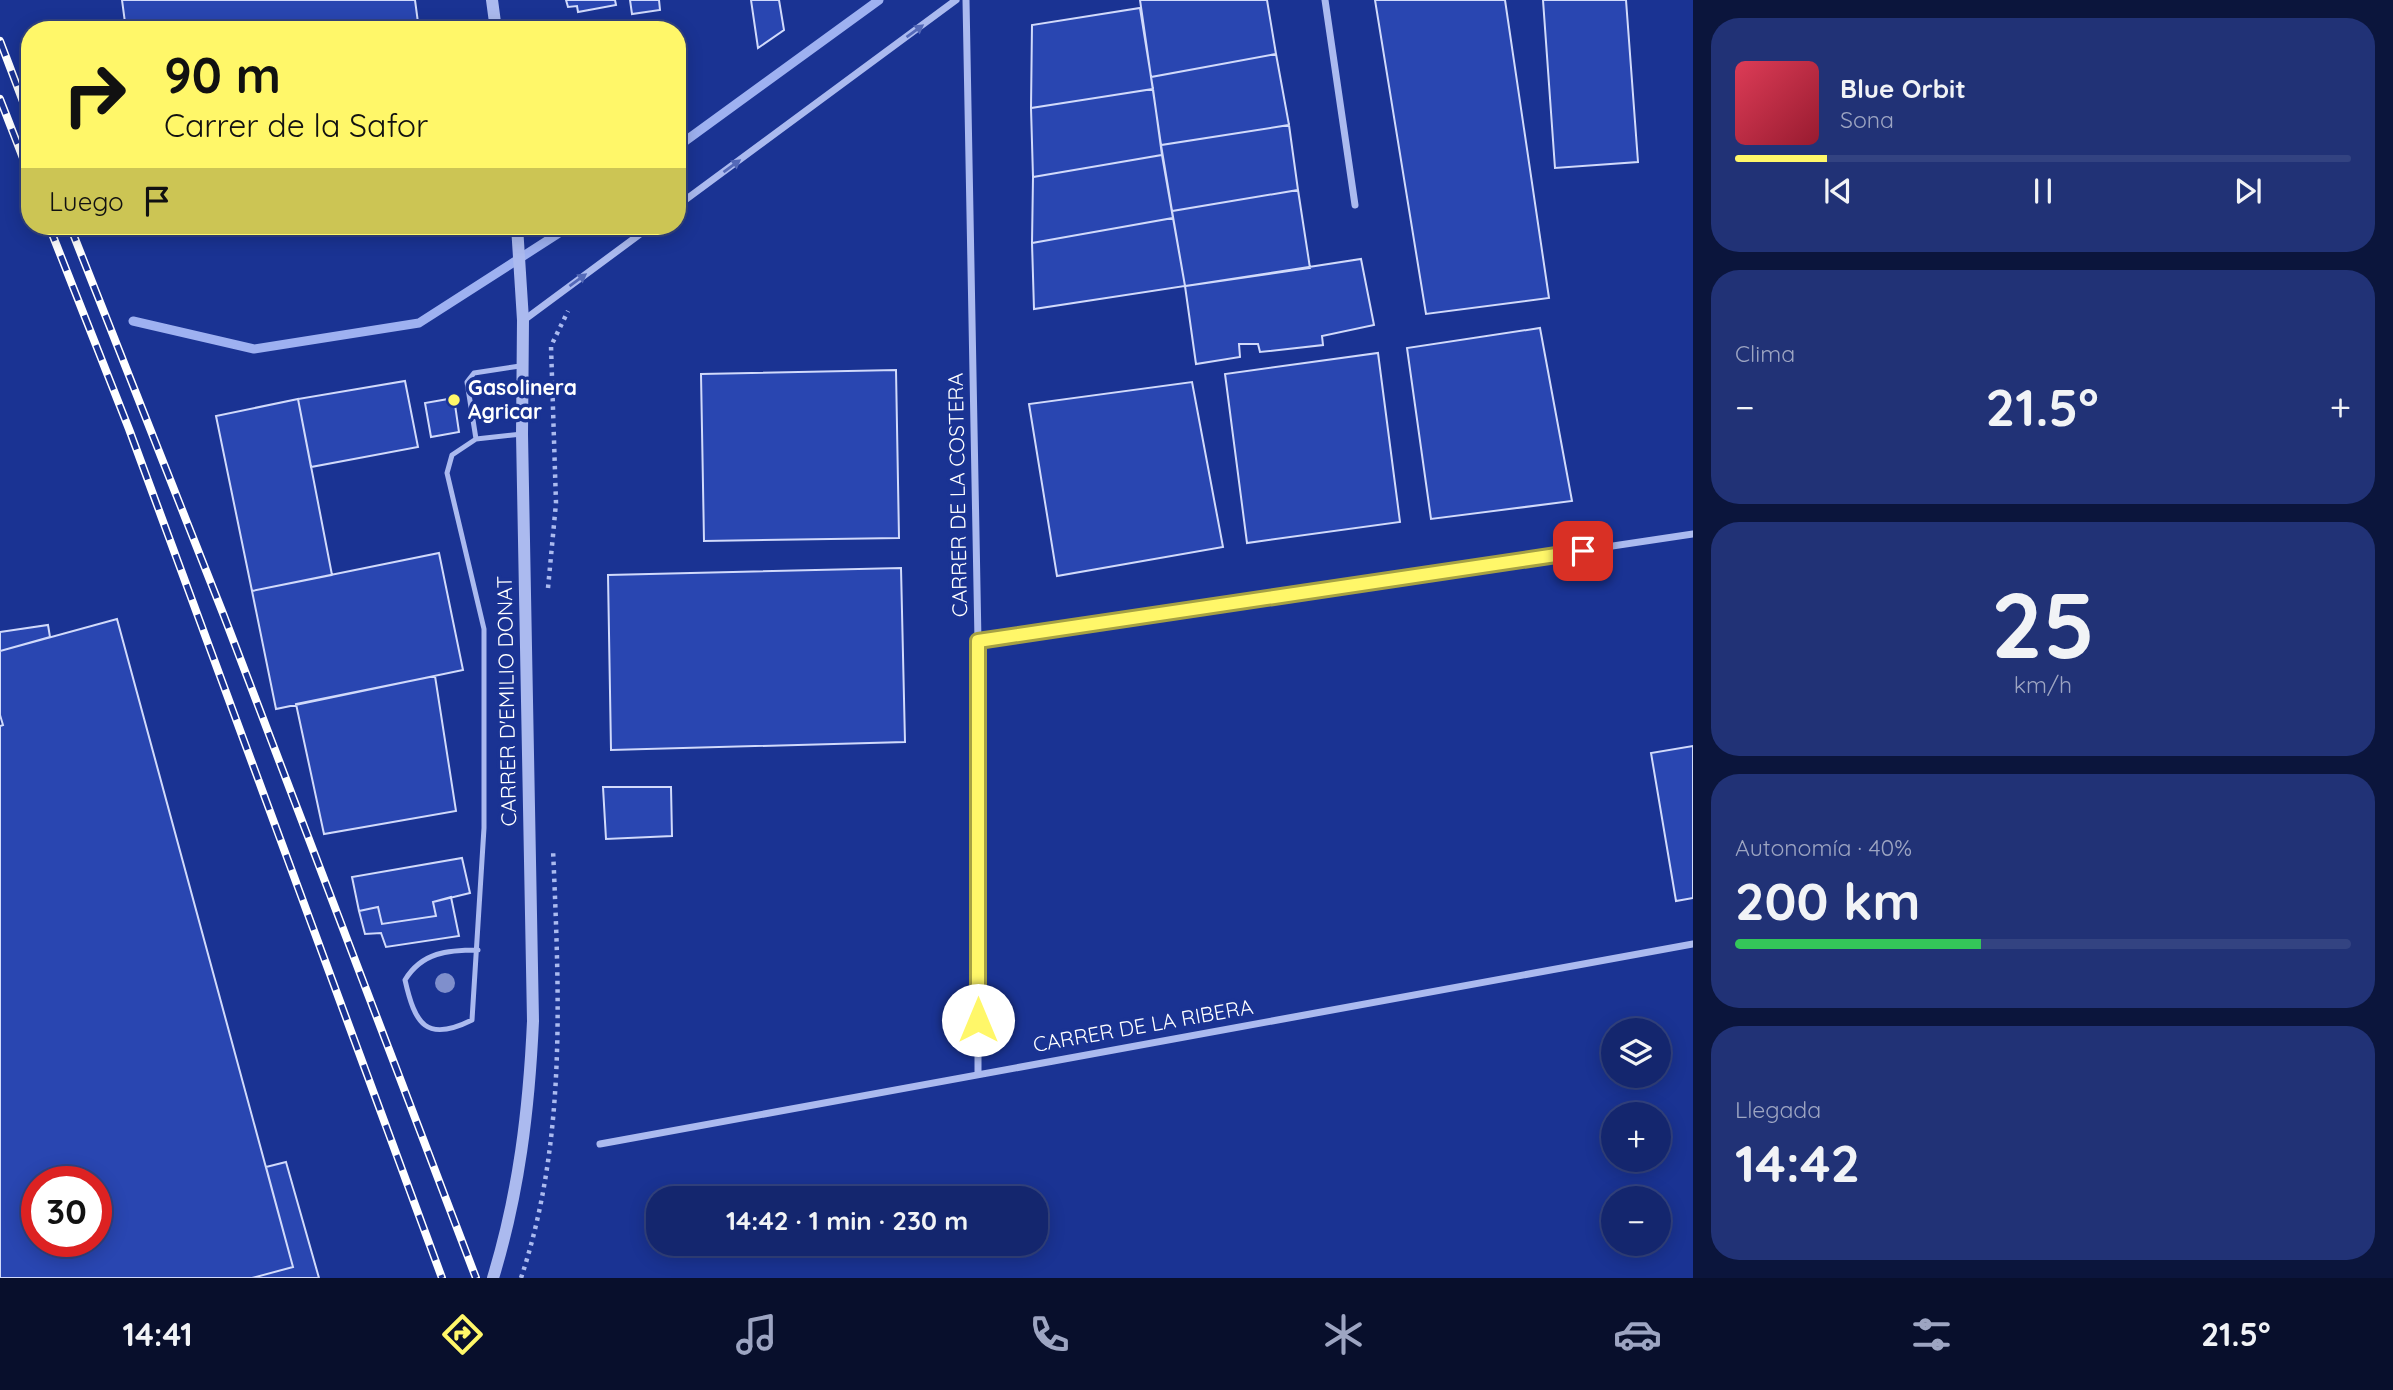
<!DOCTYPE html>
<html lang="es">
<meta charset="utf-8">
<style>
body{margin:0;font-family:Quicksand,sans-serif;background:#213276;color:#f1f3f6;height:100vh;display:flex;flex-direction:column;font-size:26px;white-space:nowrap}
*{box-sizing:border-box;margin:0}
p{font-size:23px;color:#9da5c2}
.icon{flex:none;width:38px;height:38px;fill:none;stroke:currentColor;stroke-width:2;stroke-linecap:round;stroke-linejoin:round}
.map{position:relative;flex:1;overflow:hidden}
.details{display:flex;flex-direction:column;gap:18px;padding:18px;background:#0b153c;width:700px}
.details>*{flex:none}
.banner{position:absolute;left:21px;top:21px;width:665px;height:214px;border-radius:28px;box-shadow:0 4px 18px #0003,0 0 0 2px #334381;background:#fff769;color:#111;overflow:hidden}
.fabs{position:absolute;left:1601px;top:1018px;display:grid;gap:14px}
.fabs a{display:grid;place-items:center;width:70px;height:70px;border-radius:50%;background:#14266e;box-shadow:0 4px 18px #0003,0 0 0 2px #334381;font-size:35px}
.speed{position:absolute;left:21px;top:1166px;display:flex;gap:14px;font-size:35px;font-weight:700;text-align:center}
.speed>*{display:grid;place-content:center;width:91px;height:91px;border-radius:50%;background:#14266e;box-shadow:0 4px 18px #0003,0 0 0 2px #334381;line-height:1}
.speed .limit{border:10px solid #d22;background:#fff;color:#111}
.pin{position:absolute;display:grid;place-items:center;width:60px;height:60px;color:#fff;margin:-30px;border-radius:14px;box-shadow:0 4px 10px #0006}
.me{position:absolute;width:77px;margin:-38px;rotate:0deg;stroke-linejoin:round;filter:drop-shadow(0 0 5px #0008)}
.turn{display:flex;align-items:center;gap:24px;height:147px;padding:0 28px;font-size:32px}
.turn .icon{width:91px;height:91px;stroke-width:2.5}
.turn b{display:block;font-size:49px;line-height:60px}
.then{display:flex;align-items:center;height:66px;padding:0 28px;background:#0003;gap:14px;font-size:26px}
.big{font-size:52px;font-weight:700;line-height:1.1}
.details .card{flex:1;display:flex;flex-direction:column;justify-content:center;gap:10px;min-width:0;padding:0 24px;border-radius:28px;background:#213276}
.details .dial{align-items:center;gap:0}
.dial b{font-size:91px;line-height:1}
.song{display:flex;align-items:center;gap:21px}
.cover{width:84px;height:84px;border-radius:10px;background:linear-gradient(135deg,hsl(350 70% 55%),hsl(350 70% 35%))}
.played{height:7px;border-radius:4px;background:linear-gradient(90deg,#fff769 15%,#334381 15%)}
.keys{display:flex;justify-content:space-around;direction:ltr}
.heat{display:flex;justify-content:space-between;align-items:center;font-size:38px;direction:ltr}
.charge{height:10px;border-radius:5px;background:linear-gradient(90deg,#34c759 40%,#334381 0)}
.trip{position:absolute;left:646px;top:1186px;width:402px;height:70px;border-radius:28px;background:#14266e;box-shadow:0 4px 18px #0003,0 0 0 2px #334381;font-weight:700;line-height:70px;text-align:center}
.dock{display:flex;height:112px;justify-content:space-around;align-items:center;background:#080f2c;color:#9da5c2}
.dock .icon{width:49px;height:49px}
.dock .current{color:#fff769}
.dock b{font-size:32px;color:#f1f3f6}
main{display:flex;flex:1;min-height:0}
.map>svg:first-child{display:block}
</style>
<main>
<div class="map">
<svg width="1693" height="1278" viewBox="0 0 1693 1278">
<rect width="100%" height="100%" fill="#1a3393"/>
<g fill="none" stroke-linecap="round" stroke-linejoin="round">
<path stroke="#9eb1f1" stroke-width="9" d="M677 147 879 0
M133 321 254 349 419 323 570 226"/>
</g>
<path fill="#2946b1" stroke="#d1dafb" stroke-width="2" fill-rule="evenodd" d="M122 0H415L419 30H126Z
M566 0H615L616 5 578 12 577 6 568 7Z
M630 0H659L660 10 632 14Z
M751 0H779L784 30 758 48Z
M1140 0H1267L1276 54 1151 77Z
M1375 0H1505L1549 298 1426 314Z
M1543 0H1626L1638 162 1555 168Z
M1140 8 1153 89 1031 108 1032 25Z
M1276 54 1289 125 1161 145 1151 77Z
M1153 89 1162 155 1033 177 1031 108Z
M1289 125 1298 190 1172 211 1161 145Z
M1162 155 1173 218 1032 243 1033 177Z
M1298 190 1310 268 1185 286 1172 211Z
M1173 218 1185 286 1034 309 1032 243Z
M1361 259 1374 325 1322 336 1323 345 1260 352 1258 344H1239L1240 357 1196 364 1185 286Z
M1540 328 1572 501 1431 519 1407 348Z
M1378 353 1400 522 1247 543 1225 374Z
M896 370 899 538 704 541 701 374Z
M405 381 418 447 311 467 298 399Z
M1192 382 1223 547 1057 576 1029 404Z
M454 398 459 432 431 437 425 403Z
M298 399 332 575 252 591 216 416Z
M439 553 463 670 276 709 252 591Z
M901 568 905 742 611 750 608 575Z
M117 619 293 1267 252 1278H0V726L3 725 0 715V651ZM37 1181H96V1241H37Z
M48 625 50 637 0 651V632Z
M435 676 456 811 324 834 296 704Z
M1693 746V898L1676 901 1651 753Z
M603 787H671L672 836 606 839Z
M462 858 470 893 433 902 436 916 382 924 378 907 359 911 352 877Z
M451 897 459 936 386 947 381 933 365 934 359 911 378 907 382 924 436 916 433 902Z
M286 1162 319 1278H252L293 1267 266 1167Z"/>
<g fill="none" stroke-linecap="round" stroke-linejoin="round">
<path stroke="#abbaef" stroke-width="4.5" stroke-dasharray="3.5 5" stroke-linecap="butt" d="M548 588 556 503 551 346 568 311
M521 1278C567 1140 559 993 553 849"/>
<path stroke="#abbaef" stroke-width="5" d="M476 439 467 382 474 373 520 366
M478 950C448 950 422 952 405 980 415 1024 426 1043 472 1020L484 828V629L447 473 452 455 476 439 522 434"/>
<path stroke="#abbaef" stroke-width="7" d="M966 0 978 641V1074
M1325 0 1355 205
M677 206 956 0
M524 320 651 226
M978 641 1693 534
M600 1144 1693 944"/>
<path stroke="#abbaef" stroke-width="12" d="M492 0 496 30
M493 1278C519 1193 529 1109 533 1021L522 434 523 320 517 226"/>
<defs>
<path id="rail" d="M0 41 30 120
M0 99 30 176
M49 226 129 429 442 1278
M70 226 224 616 476 1278"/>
</defs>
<use href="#rail" stroke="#fff" stroke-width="8"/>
<use href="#rail" stroke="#1a3393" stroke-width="5" stroke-dasharray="16" stroke-linecap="butt"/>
</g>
<circle fill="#7f8fcc" cx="445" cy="983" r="10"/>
<defs><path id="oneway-solid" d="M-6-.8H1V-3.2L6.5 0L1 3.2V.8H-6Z" transform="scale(1.75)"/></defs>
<g fill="#5469b8">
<use href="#oneway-solid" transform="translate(915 31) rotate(-36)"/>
<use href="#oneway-solid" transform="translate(732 166) rotate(-36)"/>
<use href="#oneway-solid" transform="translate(578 280) rotate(-36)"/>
</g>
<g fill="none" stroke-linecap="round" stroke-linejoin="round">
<defs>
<path id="route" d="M978 1020V641L1583 551"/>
</defs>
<use href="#route" stroke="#a6a144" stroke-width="18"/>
<use href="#route" stroke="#fff769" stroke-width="12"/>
</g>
<circle fill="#fff769" stroke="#1a3393" stroke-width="2.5" cx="454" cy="400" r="7"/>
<g text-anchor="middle" stroke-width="7" stroke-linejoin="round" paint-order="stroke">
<g font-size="21" font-weight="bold" fill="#fff" stroke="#1a3393" text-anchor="start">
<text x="468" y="395">Gasolinera<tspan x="468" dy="24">Agricar</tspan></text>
</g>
<g font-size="21" fill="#fff" stroke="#1a3393">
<text transform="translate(958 495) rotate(-91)" y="7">CARRER DE LA COSTERA</text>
<text transform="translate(507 701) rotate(-91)" y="7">CARRER D'EMILIO DONAT</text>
<text transform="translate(1143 1026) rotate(-10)" y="7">CARRER DE LA RIBERA</text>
</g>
</g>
</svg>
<div class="fabs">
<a><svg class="icon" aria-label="layers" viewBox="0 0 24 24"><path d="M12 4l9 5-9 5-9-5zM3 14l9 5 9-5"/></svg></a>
<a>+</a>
<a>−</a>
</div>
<div class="speed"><div class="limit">30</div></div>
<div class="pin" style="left:1583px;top:551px;background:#d93025"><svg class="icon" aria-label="arrive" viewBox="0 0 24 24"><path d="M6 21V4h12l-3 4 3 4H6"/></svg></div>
<svg class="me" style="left:978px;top:1020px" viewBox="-20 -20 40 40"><circle r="19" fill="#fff"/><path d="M0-13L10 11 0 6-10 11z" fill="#fff769"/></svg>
<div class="trip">14:42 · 1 min · 230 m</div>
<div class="banner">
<div class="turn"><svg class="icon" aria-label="right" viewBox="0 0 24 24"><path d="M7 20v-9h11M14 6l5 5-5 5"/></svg><div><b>90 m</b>Carrer de la Safor</div></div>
<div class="then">Luego<svg class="icon" aria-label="arrive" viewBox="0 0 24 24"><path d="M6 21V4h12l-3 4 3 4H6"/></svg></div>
</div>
</div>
<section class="details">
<div class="card">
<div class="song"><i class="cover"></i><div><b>Blue Orbit</b><p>Sona</p></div></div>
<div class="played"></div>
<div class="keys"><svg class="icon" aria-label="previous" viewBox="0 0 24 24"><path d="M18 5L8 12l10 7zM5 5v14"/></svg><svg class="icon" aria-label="pause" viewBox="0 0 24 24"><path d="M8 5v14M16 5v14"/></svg><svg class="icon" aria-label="next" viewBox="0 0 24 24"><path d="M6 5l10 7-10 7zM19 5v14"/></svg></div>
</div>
<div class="card"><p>Clima</p>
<div class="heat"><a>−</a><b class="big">21.5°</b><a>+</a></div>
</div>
<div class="card dial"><b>25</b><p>km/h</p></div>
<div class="card"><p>Autonomía · 40%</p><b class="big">200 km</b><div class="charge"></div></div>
<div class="card"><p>Llegada</p><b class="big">14:42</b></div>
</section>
</main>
<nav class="dock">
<b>14:41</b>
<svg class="icon current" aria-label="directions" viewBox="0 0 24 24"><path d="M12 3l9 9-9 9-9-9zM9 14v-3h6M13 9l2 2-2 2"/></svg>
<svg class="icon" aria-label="music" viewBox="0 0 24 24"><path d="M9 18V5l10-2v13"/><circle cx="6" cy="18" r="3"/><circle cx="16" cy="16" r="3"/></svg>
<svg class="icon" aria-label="phone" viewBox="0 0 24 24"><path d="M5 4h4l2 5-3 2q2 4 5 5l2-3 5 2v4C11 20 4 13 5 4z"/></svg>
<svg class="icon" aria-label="climate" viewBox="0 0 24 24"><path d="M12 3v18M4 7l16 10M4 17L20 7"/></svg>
<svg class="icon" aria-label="car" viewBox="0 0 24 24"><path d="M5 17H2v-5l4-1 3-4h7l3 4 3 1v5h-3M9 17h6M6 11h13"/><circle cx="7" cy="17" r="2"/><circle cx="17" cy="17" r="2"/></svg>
<svg class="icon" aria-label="filters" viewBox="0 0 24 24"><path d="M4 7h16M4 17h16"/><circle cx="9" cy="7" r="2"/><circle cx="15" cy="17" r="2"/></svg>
<b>21.5°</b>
</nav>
